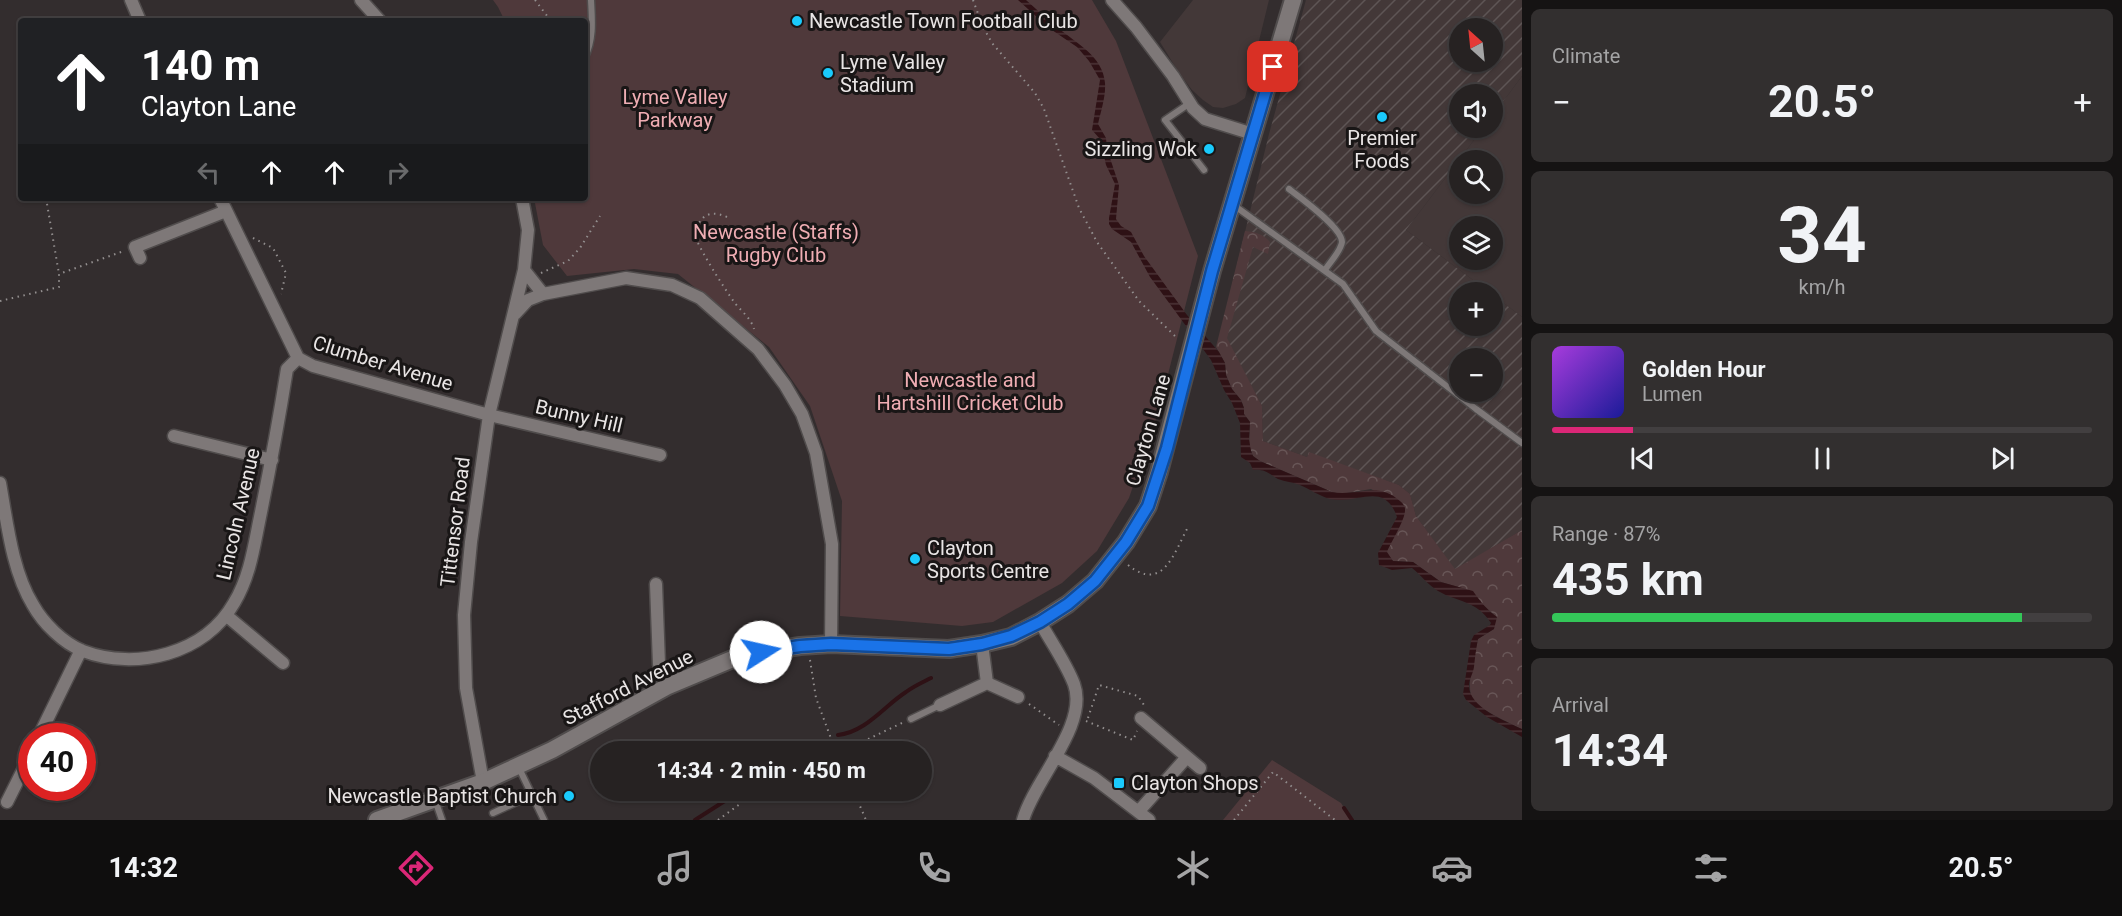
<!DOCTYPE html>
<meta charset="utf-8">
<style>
body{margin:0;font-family:Roboto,sans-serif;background:#322f2f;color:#f1f3f6;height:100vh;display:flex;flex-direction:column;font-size:22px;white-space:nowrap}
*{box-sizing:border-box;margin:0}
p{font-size:20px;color:#a4a4a5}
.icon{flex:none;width:33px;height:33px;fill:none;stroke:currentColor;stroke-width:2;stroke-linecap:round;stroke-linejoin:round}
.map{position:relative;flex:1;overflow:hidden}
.details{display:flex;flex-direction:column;gap:9px;padding:9px;background:#151313;width:600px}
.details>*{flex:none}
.top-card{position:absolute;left:18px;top:18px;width:570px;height:183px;border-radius:6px;box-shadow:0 2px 4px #0004,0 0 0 2px #423f40;background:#202124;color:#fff;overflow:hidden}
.needle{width:39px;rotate:333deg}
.tools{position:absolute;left:1449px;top:18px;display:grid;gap:12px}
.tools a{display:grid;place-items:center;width:54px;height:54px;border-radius:50%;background:#262222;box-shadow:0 2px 4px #0004,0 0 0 2px #423f40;font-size:30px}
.speed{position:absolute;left:18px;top:723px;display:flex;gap:12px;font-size:30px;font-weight:700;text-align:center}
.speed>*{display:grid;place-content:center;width:78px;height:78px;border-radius:50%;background:#262222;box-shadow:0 2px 4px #0004,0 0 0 2px #423f40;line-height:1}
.speed .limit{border:9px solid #d22;background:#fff;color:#111}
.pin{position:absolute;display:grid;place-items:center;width:51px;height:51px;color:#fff;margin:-26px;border-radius:12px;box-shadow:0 3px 9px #0006}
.me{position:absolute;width:66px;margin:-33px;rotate:80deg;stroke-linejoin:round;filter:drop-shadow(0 0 4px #0008)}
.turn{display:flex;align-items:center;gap:21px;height:126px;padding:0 24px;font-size:27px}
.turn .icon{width:78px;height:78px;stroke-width:2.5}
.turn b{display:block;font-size:42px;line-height:51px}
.lanes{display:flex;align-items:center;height:57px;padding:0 24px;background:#0003;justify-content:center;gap:30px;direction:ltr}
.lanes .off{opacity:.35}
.big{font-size:45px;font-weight:700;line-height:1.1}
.details .widget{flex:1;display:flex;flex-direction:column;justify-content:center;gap:9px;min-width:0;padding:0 21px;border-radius:9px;background:#322f2f}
.details .dial{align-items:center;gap:0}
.dial b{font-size:78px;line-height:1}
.song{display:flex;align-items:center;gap:18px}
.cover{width:72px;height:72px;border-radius:9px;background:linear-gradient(135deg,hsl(280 70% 55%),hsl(240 70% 35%))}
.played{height:6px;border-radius:3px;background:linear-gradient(90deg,#db2777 15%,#423f40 15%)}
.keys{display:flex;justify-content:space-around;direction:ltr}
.heat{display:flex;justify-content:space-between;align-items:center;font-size:33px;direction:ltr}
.charge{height:9px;border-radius:4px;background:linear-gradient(90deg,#34c759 87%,#423f40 0)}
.trip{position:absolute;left:590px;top:741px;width:342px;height:60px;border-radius:30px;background:#262222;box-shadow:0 2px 4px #0004,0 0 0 2px #423f40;font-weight:700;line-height:60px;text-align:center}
.tabs{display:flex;height:96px;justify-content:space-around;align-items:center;background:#0f0e0e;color:#a4a4a5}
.tabs .icon{width:42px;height:42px}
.tabs .on{color:#db2777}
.tabs b{font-size:27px;color:#f1f3f6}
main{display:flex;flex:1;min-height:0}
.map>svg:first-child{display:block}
</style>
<main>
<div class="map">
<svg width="1522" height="820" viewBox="0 0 1522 820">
<defs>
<pattern id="industrial-furrows" width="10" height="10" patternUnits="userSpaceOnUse" patternTransform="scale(1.5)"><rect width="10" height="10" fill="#433838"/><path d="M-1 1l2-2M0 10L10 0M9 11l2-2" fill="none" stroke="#5e5555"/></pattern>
<pattern id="forest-crowns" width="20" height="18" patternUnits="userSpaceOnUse" patternTransform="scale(1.5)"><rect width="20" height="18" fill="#4f393b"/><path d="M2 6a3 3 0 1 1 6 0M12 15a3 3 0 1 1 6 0" fill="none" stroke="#685657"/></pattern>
<pattern id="water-rules" width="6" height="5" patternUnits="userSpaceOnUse" patternTransform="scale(1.5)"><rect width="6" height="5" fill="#2e1115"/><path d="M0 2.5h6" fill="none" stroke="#4c3437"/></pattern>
</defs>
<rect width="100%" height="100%" fill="#332d2e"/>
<path fill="#433838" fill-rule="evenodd" d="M1193 0H1269L1245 98 1236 104 1223 108 1213 107 1203 100 1192 90 1179 73 1160 42Z
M1522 76V317L1493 295 1492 292H1489L1406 230 1483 128H1492L1493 115ZM1460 160H1492V194H1460ZM1460 226H1492V260H1460Z"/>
<path fill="url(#industrial-furrows)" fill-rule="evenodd" d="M1306 0H1522V76L1493 115 1492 94H1460V128H1483L1406 230 1489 292H1460V326H1492L1493 295 1522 317V530L1455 570 1416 516 1410 494 1399 485 1309 453 1307 457 1263 441 1262 406 1221 330 1269 134ZM1460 28H1492V62H1460ZM1460 358H1492V392H1460Z"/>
<path fill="url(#forest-crowns)" d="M1245 231C1256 232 1263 234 1270 242L1268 254 1253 247 1227 338 1262 406 1263 441 1307 457 1309 452 1399 485 1410 494 1416 516 1455 569 1522 530V729C1511 724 1479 709 1473 700 1465 687 1475 653 1478 639L1494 629 1495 616 1492 613 1465 589 1441 582 1413 562 1393 561 1386 552 1405 509 1371 489 1341 494 1332 492 1260 461 1253 456 1249 445 1250 422 1244 414V408L1241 400 1232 389 1226 375 1225 363 1216 347Z"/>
<path fill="#4f393b" d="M493 0H1092L1116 41 1198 256 1159 410 1129 498 1097 551 1062 583 993 622 962 626 840 616 842 501 810 406 769 347 678 274 634 269 567 276 543 245 534 198H585V21H505L498 7Z
M1272 760 1341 803 1352 820H1223Z"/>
<path fill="url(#water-rules)" d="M1018 0H1026C1037 10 1047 19 1058 28 1076 43 1103 56 1105 83 1106 96 1101 111 1098 124L1106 138 1107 149 1119 185 1116 219 1121 226 1131 232 1144 256 1187 315 1219 352 1225 363 1226 375 1232 389 1241 400 1244 408V414L1250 422 1249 439 1251 451 1253 456 1260 461 1332 492C1357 497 1377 480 1400 501 1402 503 1405 505 1405 509 1406 519 1391 542 1387 552L1393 561 1413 562 1441 582 1473 591C1480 601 1487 610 1497 617L1494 629 1478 639C1476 649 1475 657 1474 667 1473 674 1469 679 1469 686 1469 707 1505 721 1522 729V737L1487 717 1466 700 1463 694 1471 641 1474 635 1490 625 1491 623C1476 600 1459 603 1438 591 1428 585 1421 575 1412 568L1392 570 1379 565 1378 553 1397 517C1384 480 1358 505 1330 499 1319 496 1310 489 1300 485 1293 482 1285 482 1278 479 1268 473 1265 469 1253 470L1250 463 1241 457 1240 423 1232 403 1224 390 1211 360 1150 277 1131 242 1112 229 1109 224V218L1115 184 1106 165 1100 139 1092 130 1100 80 1089 61 1077 47 1049 28Z"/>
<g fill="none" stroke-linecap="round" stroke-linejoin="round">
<path stroke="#2e1115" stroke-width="4" d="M838 735C866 732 884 706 906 692 914 686 923 682 931 678
M805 752 821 742
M1344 808 1352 820
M695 820 742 790"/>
<defs>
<path id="lane" d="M585 57C594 38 592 20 591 0
M1190 103 1165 120 1204 170
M1289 189C1301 198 1342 228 1342 242 1341 251 1330 262 1325 270
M1232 204 1343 284 1376 331 1476 409 1522 443
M911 719 940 705
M518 766 544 820
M435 800 442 820
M493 813 532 795"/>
<path id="street" d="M131 0 140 21
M361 0 380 21
M1112 0 1136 27 1173 76 1193 108 1205 119 1253 134
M220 198 298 358 313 366 489 415 660 455
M140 258 135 247 226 211
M524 270 543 294
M515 314 528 300 543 294 626 278 672 285 700 298 758 349 785 385 802 414 816 453 832 544 831 644
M174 436 272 460
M0 483C7 522 12 571 33 605 43 623 63 643 83 651 136 671 205 654 234 603 250 577 254 546 260 517 270 468 279 419 287 369L298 358
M656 584 659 664 668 686
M227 616 283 663
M987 683 1018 697
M940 705 987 683 982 644
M39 736 81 650
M1055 756 1094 778 1149 820
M1187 757 1200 768
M483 782 466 688 464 615 471 542 489 415 524 270 528 230 522 198
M7 802 32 752
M1139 811 1187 757 1141 718
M1023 820C1034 780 1089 725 1074 684 1066 663 1051 642 1040 622"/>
<path id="secondary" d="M377 820 483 782 552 750 668 686 742 655 800 646 831 644 949 649 982 644 1011 637 1040 622 1068 604 1095 581 1126 542 1148 506 1159 472 1212 271 1293 0"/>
</defs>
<use href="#lane" stroke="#504c4c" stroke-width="9"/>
<use href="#street" stroke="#504c4c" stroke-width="15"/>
<use href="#secondary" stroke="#504c4c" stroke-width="20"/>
<path stroke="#938f8f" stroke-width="2" stroke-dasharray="1.5 4.5" stroke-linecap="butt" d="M535 0 551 21
M973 0 983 27 992 43 1035 93 1044 109 1079 208 1097 242 1139 301 1178 339
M46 198 59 274
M727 217C708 209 700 216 694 235 705 258 719 280 734 302 740 310 751 318 754 329
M253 238 273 248 286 273 281 294
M541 273 568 261 580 248 600 216
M0 301 59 287V274L124 251
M1128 565C1163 593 1174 553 1188 527
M810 660 816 698 836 752
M1029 704 1059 725
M1088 718 1099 685 1138 696 1144 705
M1086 721 1133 740 1137 731
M823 752 834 746
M841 752 904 722
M853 790 866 820
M718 820 759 790
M1234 820 1273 772 1335 820"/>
<use href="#lane" stroke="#7e7878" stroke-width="6"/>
<use href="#street" stroke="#7e7878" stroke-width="12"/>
<use href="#secondary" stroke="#7e7878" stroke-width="16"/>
</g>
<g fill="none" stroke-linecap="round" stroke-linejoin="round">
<defs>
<path id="route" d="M761 652 800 646 831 644 949 649 982 644 1011 636 1040 622 1068 604 1095 581 1126 542 1148 506 1167 448 1212 271 1273 67"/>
</defs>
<use href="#route" stroke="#114b97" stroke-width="15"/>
<use href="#route" stroke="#1a73e8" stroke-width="10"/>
</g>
<g fill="#1acafc" stroke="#191616" stroke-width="2">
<circle cx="797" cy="21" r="6"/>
<circle cx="828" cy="73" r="6"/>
<circle cx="1382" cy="117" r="6"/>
<circle cx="1209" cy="149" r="6"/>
<circle cx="915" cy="559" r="6"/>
<rect x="1113" y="777" width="12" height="12" rx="3"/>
<circle cx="569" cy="796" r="6"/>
</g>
<g text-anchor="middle" stroke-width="6" stroke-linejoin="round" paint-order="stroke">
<g font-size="20" fill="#e9e5e5" stroke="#191616" text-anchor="start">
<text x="809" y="28">Newcastle Town Football Club</text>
<text x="840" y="69">Lyme Valley<tspan x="840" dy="23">Stadium</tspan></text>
<text x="1382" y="145" text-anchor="middle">Premier<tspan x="1382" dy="23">Foods</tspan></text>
<text x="1197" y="156" text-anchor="end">Sizzling Wok</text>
<text x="927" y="555">Clayton<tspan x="927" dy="23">Sports Centre</tspan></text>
<text x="1131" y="790">Clayton Shops</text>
<text x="557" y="803" text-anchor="end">Newcastle Baptist Church</text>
</g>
<g font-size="20" fill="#efadb3" stroke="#191616">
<text x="675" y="104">Lyme Valley<tspan x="675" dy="23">Parkway</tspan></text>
<text x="776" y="239">Newcastle (Staffs)<tspan x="776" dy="23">Rugby Club</tspan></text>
<text x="970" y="387">Newcastle and<tspan x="970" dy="23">Hartshill Cricket Club</tspan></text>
</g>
<g font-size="20" fill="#e9e5e5" stroke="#191616">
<text transform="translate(383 363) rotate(17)" y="7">Clumber Avenue</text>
<text transform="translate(579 416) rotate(13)" y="7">Bunny Hill</text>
<text transform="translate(1148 430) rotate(-74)" y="7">Clayton Lane</text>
<text transform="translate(238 514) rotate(-77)" y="7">Lincoln Avenue</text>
<text transform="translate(455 522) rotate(-83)" y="7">Tittensor Road</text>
<text transform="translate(628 687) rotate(-27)" y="7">Stafford Avenue</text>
</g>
</g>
</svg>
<div class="tools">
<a><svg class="needle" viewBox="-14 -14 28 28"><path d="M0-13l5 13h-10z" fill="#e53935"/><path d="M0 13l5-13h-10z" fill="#a4a4a5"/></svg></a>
<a><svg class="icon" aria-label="sound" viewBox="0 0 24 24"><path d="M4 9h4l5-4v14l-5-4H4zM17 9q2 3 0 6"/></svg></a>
<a><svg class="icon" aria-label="search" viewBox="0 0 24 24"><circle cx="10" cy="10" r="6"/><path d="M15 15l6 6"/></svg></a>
<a><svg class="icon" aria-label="layers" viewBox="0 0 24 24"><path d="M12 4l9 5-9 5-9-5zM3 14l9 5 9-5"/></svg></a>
<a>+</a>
<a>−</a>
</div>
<div class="speed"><div class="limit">40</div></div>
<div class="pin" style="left:1273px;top:67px;background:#d93025"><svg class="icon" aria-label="arrive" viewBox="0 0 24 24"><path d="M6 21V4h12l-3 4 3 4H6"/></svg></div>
<svg class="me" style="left:761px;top:652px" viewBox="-20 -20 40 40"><circle r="19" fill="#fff"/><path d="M0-13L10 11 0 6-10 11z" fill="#1a73e8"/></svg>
<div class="trip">14:34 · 2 min · 450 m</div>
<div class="top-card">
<div class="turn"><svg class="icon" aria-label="ahead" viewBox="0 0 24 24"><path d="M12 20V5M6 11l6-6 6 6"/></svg><div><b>140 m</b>Clayton Lane</div></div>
<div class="lanes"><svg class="icon off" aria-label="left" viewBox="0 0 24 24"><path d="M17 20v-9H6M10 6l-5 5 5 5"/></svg><svg class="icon" aria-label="ahead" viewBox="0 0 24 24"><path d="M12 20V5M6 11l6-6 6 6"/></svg><svg class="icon" aria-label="ahead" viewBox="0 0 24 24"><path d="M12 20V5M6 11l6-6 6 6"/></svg><svg class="icon off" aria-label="right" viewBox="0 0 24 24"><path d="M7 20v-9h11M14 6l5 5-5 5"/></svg></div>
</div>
</div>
<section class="details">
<div class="widget"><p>Climate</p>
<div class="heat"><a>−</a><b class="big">20.5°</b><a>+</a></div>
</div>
<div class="widget dial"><b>34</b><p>km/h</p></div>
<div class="widget">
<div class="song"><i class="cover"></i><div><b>Golden Hour</b><p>Lumen</p></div></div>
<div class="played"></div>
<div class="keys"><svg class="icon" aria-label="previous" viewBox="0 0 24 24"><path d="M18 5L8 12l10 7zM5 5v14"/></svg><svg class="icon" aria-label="pause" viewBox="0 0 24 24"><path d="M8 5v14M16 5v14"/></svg><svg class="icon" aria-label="next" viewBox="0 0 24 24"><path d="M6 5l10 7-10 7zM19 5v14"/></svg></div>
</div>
<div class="widget"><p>Range · 87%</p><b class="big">435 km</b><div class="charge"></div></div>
<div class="widget"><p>Arrival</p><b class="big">14:34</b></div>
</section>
</main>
<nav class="tabs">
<b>14:32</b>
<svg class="icon on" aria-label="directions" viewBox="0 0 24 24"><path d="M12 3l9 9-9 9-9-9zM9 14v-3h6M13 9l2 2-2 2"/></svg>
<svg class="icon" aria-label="music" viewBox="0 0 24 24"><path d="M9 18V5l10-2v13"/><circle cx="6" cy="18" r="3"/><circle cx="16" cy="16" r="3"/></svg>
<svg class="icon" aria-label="phone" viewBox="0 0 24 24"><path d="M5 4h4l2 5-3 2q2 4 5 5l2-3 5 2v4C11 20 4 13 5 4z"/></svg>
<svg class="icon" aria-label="climate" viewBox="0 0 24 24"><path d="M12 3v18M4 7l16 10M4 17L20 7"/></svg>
<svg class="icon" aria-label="car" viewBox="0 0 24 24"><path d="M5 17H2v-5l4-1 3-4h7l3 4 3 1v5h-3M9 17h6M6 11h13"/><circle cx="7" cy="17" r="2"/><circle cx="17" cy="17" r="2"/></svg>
<svg class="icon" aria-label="filters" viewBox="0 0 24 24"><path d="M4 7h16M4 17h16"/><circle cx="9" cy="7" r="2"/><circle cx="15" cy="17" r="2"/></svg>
<b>20.5°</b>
</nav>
